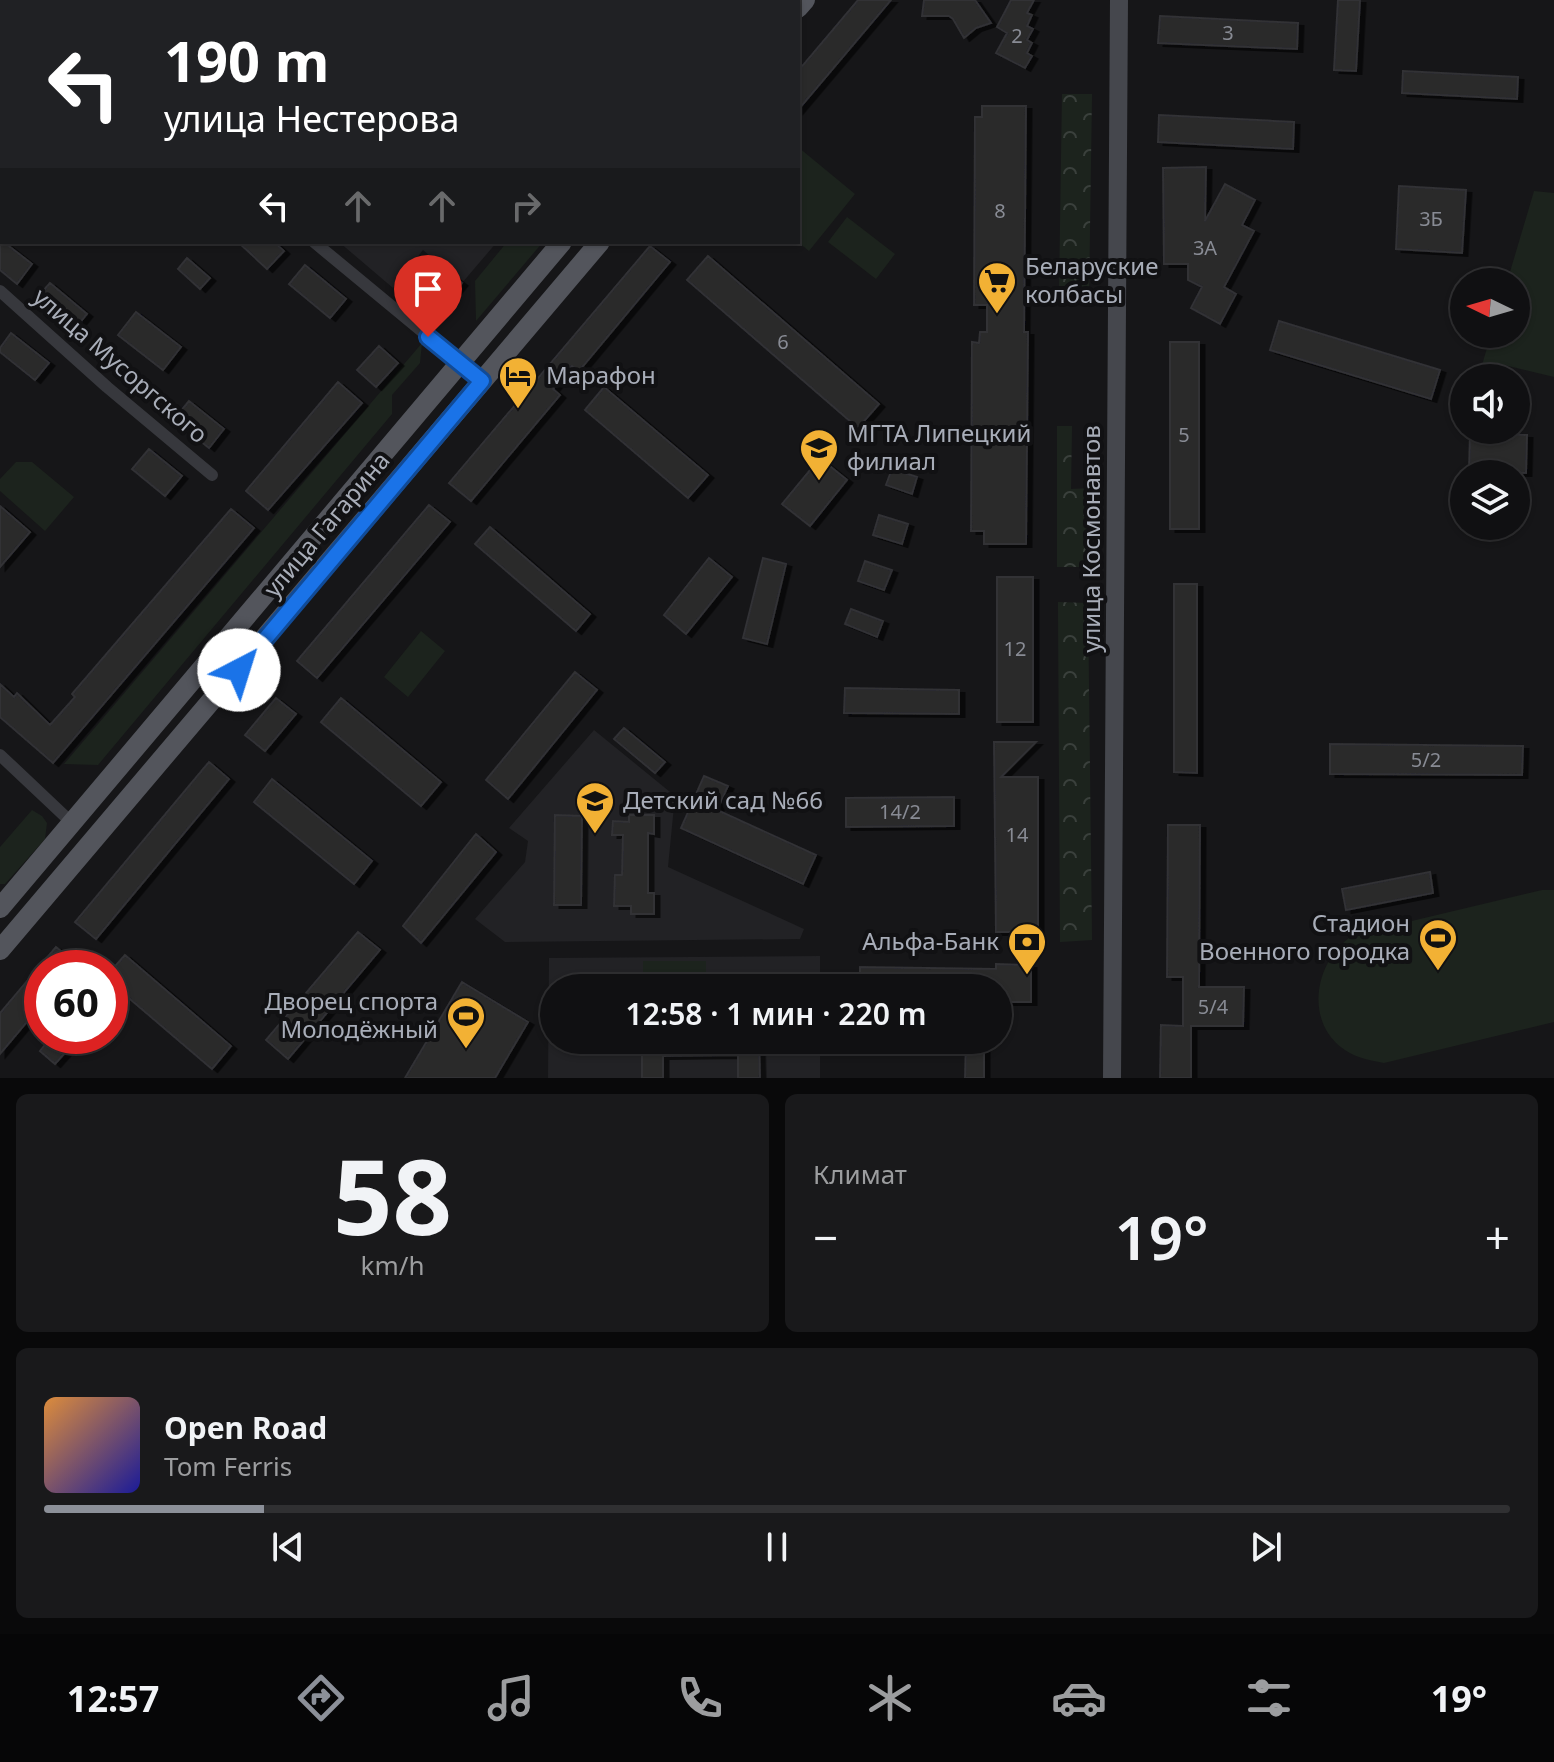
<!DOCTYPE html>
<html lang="ru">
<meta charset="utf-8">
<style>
body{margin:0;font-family:"Noto Sans",sans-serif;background:#19191b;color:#f1f3f6;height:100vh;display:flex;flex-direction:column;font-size:30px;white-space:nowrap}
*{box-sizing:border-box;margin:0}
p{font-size:26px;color:#9c9d9f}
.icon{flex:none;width:44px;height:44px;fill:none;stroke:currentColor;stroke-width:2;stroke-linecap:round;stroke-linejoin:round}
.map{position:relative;height:1078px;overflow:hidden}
.sheet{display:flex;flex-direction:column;gap:16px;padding:16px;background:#09090a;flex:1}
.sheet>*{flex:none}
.guide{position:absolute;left:0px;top:0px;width:800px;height:244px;box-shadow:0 2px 6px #0004,0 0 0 2px #303032;background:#202124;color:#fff;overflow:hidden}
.needle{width:52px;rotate:275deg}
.controls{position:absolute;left:1450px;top:268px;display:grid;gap:16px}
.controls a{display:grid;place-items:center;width:80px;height:80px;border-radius:50%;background:#101012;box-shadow:0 2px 6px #0004,0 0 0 2px #303032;font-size:40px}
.speed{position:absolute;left:24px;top:950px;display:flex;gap:16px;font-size:40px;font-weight:700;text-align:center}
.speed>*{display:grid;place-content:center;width:104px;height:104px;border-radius:50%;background:#101012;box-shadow:0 2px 6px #0004,0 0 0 2px #303032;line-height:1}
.speed .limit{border:12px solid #d22;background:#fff;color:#111}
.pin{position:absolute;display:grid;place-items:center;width:68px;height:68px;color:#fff;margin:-82px -34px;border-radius:50% 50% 50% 0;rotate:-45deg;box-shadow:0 0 8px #0007}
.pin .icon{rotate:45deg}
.me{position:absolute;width:88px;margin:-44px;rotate:40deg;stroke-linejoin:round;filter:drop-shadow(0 0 6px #0008)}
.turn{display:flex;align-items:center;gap:28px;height:168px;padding:0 32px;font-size:36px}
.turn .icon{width:104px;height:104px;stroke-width:2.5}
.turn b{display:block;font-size:56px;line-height:68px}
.lanes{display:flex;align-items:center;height:76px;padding:0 32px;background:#0003;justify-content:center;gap:40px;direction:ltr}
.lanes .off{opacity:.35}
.big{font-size:60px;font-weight:600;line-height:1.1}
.sheet .widget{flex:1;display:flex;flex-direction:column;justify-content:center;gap:12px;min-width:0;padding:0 28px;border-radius:12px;background:#19191b}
.sheet .dial{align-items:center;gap:0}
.dial b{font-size:104px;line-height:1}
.song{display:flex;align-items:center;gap:24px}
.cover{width:96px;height:96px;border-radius:12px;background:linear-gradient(135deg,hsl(30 70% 55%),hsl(240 70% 35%))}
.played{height:8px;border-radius:4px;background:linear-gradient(90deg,#8c9099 15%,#303032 15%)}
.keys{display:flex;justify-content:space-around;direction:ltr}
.heat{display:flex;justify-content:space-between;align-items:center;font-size:44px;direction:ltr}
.sheet .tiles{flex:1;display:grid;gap:16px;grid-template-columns:1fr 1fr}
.widget:last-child{grid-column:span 2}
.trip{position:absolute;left:540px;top:974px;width:472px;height:80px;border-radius:40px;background:#101012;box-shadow:0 2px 6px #0004,0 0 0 2px #303032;font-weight:600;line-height:80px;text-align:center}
.menu{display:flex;height:128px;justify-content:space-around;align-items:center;background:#060607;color:#9c9d9f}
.menu .icon{width:56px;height:56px}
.menu .current{color:#8c9099}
.menu b{font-size:36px;color:#f1f3f6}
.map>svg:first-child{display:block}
</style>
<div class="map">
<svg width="1554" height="1078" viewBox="0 0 1554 1078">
<defs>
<pattern id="forest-crowns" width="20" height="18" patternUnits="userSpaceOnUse" patternTransform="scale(2)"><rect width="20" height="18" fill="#1c231d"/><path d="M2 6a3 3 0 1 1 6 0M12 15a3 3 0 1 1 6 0" fill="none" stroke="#3a403c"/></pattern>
<filter id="shadow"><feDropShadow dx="5.5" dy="3" stdDeviation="0" flood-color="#0009"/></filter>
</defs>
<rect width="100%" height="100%" fill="#161618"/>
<path fill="#222225" d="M339 242H497L462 283 423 250 393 288Z
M594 730 675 796 668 867 804 929 800 939 505 942 475 919 525 862 528 841 509 828Z
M820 956V988H554V1040H820V1078H548L549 958Z"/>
<path fill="#1c231d" d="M798 147 855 194 809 251 798 242Z
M1534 191 1554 193V377L1504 365 1499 378 1480 372 1491 334H1516V282H1507Z
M847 217 895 254 876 279 828 242Z
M507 242H543L476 321 475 281Z
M422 343 420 363 392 395V414L98 765 64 764Z
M16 462H32L74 497 45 531 0 491V479Z
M421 631 445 651 408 697 384 677Z
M32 810 42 816 47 823 45 839 5 884H0V847Z
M1542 890H1554V1022L1384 1063C1376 1061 1367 1060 1359 1057 1303 1036 1309 965 1353 935Z
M643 961H706V988H643Z"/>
<path fill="url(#forest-crowns)" d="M1062 94H1092L1089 296 1059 295Z
M1057 426H1072L1071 489 1093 488V567H1057Z
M1058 602 1088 603 1092 940 1060 942Z"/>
<path fill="#29292c" stroke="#303034" stroke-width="2" filter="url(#shadow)" d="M858 0H891L798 110V71Z
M924 0H975L991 23 976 28 964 38 953 19 949 16H922Z
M1011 0H1034L1027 13 1032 15 1027 26 1033 29 1027 40 1032 43 1027 53 1032 56 1025 68 996 53 1007 33 997 27Z
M1338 0H1360L1356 71 1334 70Z
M1160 16 1298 23 1297 49 1158 43Z
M1403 71 1518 77 1517 99 1402 93Z
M982 106H1026L1024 332H1028L1026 544H984V531H971L972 342 979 343 980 332H987V305H974L975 117H982Z
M1159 115 1294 122 1293 149 1158 142Z
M1206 167 1205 221 1225 184 1255 200 1242 225 1254 231 1224 287 1236 294 1220 324 1191 308 1202 287 1188 280V264H1164L1163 168Z
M1399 186 1466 190 1462 253 1396 249Z
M0 239 32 264 17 284 0 270Z
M238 242H274L284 251 267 269Z
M650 246 670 262 579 371 572 366 553 389 560 395 471 501 449 483Z
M708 256 879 404 858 428 687 280Z
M187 258 210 278 200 289 178 269Z
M305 265 346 299 330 318 289 284Z
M441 266 462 283 432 320 411 303Z
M50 283 87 314 74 330 36 299Z
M136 312 181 347 163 370 118 335Z
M1279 321 1440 370 1431 399 1270 350Z
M11 333 49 363 35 380 0 352V348Z
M1170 342H1199V529H1170Z
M379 346 398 363 376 387 357 370Z
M338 382 362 403 268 510 246 491Z
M604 387 708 475 688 498 585 410Z
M189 401 224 429 209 448 174 419Z
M1470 434 1527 435 1526 473 1469 471Z
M149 449 182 476 165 496 132 469Z
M820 458 847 480 810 526 782 504Z
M892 469 917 477 912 494 886 485Z
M429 505 450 522 317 678 297 661Z
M0 506 30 532 0 567Z
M231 509 254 528 53 763 0 717V684L14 697 17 693 50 725 75 697 72 694Z
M879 515 908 524 902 544 873 535Z
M490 527 590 614 576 631 475 544Z
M709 558 732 577 686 634 664 615Z
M763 558 786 564 767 644 743 638Z
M865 561 892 570 884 590 858 581Z
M997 577H1033V722H997Z
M1174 584H1197V773L1174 772Z
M851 609 883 621 877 637 845 624Z
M575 672 597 690 508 799 486 780Z
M845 688 959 690V714L844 713Z
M276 698 296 714 265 751 245 735Z
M341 698 441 782 421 806 321 722Z
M624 728 665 762 655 773 614 739Z
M994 742H1036L1001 777H1038V932H996Z
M1330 744 1523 746 1522 775 1330 774Z
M209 762 229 779 96 939 75 922Z
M704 776 728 786 717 810 816 855 803 884 681 828Z
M272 779 372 861 354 884 254 802Z
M954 797V826L846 827V798Z
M555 815 582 816 581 905H554Z
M629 815H654V834L648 833V893H654V914H631V906H614L615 875H622L623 835H612L613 821 629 822Z
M1168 825H1200L1199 987H1244L1243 1026H1191V1078H1160L1161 1025 1183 1026V977H1167Z
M476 834 496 852 421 943 403 926Z
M1430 872 1433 893 1346 910 1342 889Z
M358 932 380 950 288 1059 266 1040Z
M56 947 81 968H42V1004L0 1054V1013Z
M125 955 231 1046 212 1069 110 982V972Z
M996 964 1031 965V1002H998V988H860V967L996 969Z
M462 982 528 1022 495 1078H405Z
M52 1036H80L55 1064 40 1051Z
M619 1040H759L760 1078H738V1055L663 1056V1078H642V1052H619Z
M966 1040H984V1078H965Z"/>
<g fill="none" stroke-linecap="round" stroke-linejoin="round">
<path stroke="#37383d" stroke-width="12" d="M13 0 16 2
M0 186 2 184
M314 242 482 381
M0 291 107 387 212 475
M0 755 71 822"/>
<path stroke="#45474d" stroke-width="18" d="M1112 1078 1119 0"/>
<path stroke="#53555c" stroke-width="20" d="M765 2 767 0
M798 8 805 0
M0 908 562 242
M0 950 600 242"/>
</g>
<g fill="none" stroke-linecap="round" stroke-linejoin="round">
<defs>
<path id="route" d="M239 670 482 381 428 337"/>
</defs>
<use href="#route" stroke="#114b97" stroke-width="20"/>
<use href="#route" stroke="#1a73e8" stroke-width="14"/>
</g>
<defs>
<symbol id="supermarket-pin" viewBox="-11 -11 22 30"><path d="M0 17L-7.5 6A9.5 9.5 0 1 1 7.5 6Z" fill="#f2b134" stroke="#111113"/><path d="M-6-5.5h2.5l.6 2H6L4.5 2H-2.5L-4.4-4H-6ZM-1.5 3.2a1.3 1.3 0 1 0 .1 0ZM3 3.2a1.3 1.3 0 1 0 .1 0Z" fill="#111"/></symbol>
<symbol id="hotel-pin" viewBox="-11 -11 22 30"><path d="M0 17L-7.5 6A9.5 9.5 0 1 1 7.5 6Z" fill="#f2b134" stroke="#111113"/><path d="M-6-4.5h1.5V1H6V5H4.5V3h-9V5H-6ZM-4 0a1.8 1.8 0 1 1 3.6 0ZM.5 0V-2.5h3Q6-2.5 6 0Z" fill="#111"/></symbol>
<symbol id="university-pin" viewBox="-11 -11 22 30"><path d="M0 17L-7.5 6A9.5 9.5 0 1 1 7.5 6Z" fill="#f2b134" stroke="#111113"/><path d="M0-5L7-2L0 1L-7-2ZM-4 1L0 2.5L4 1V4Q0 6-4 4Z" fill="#111"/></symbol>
<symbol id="school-pin" viewBox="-11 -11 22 30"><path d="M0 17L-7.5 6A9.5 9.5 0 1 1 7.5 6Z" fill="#f2b134" stroke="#111113"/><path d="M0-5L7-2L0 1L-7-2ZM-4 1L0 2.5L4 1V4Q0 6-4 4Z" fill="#111"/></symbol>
<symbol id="stadium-pin" viewBox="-11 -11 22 30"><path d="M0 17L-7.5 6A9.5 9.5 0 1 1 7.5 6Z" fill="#f2b134" stroke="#111113"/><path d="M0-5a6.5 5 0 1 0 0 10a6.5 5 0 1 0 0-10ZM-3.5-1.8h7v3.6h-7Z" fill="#111"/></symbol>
<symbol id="bank-pin" viewBox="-11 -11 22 30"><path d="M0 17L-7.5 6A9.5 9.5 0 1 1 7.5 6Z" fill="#f2b134" stroke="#111113"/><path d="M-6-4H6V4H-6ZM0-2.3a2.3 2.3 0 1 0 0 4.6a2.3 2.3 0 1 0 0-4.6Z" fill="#111"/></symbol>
</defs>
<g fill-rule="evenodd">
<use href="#supermarket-pin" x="975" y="259" width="44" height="60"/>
<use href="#hotel-pin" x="496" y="354" width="44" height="60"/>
<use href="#university-pin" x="797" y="426" width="44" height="60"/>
<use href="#school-pin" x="573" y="779" width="44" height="60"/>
<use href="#stadium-pin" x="1416" y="916" width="44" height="60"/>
<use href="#bank-pin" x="1005" y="920" width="44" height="60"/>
<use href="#stadium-pin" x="444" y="994" width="44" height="60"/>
</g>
<g text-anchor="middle" stroke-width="8" stroke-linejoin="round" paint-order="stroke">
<g font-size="20" fill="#888b94">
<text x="1228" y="40">3</text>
<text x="1017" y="43">2</text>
<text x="1000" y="218">8</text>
<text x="1431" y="226">3Б</text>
<text x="1205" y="255">3А</text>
<text x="783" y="349">6</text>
<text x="1184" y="442">5</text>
<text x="1015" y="656">12</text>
<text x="1426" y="767">5/2</text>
<text x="900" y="819">14/2</text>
<text x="1017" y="842">14</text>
<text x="1213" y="1014">5/4</text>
</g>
<g font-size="24" fill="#a8adb8" stroke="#111113" text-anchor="start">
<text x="1025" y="275">Беларуские<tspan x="1025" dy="28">колбасы</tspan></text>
<text x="546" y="384">Марафон</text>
<text x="847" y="442">МГТА Липецкий<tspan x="847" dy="28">филиал</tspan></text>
<text x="623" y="809">Детский сад №66</text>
<text x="1410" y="932" text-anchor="end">Стадион<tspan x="1410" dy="28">Военного городка</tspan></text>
<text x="999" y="950" text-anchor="end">Альфа-Банк</text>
<text x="438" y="1010" text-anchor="end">Дворец спорта<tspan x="438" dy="28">Молодёжный</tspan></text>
</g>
<g font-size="24" fill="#a8adb8" stroke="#111113">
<text transform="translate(120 366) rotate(41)" y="8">улица Мусоргского</text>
<text transform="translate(327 525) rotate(-50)" y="8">улица Гагарина</text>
<text transform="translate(1092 539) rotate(-90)" y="8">улица Космонавтов</text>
</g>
</g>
</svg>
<div class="controls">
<a><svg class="needle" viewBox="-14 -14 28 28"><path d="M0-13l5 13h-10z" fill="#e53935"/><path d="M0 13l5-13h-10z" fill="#9c9d9f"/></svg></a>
<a><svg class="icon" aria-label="sound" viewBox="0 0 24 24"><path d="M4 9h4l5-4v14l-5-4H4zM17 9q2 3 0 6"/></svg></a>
<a><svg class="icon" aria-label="layers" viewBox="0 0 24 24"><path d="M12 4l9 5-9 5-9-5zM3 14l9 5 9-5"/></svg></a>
</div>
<div class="speed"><div class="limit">60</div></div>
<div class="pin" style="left:428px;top:337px;background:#d93025"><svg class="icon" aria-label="arrive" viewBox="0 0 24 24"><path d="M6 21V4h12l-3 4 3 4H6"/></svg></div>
<svg class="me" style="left:239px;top:670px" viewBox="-20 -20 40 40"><circle r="19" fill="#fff"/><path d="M0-13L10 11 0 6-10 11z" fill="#1a73e8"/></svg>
<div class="trip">12:58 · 1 мин · 220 m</div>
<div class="guide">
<div class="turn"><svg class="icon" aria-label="left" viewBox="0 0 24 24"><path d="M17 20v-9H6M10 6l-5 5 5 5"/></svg><div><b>190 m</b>улица Нестерова</div></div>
<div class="lanes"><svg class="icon" aria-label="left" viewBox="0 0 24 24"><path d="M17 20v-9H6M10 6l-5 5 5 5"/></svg><svg class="icon off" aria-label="ahead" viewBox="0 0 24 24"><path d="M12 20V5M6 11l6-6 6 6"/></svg><svg class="icon off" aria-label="ahead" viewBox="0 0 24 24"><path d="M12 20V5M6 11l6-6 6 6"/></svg><svg class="icon off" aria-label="right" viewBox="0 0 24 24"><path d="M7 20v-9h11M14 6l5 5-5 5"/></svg></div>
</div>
</div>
<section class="sheet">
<div class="tiles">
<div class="widget dial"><b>58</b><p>km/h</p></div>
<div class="widget"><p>Климат</p>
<div class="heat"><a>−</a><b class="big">19°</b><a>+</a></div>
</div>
<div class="widget">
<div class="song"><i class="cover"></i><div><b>Open Road</b><p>Tom Ferris</p></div></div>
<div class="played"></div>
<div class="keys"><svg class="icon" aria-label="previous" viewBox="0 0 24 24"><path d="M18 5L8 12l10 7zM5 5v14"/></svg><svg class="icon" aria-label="pause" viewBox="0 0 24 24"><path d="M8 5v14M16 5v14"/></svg><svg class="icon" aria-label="next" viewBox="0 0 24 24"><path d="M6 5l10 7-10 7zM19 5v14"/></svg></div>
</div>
</div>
</section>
<nav class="menu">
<b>12:57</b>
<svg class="icon current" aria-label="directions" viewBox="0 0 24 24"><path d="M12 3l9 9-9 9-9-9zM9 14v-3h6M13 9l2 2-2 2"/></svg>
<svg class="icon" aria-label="music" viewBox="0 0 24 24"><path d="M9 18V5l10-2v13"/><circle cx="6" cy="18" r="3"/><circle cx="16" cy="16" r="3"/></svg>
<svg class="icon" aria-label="phone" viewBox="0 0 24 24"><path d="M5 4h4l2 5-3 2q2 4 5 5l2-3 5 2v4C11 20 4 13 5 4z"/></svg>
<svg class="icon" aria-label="climate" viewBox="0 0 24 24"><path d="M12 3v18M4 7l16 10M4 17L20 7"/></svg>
<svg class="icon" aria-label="car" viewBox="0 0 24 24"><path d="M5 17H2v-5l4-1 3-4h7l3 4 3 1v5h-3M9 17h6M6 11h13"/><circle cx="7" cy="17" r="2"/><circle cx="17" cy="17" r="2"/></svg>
<svg class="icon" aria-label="filters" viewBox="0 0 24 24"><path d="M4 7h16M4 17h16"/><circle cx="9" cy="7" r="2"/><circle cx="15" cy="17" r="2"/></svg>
<b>19°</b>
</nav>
